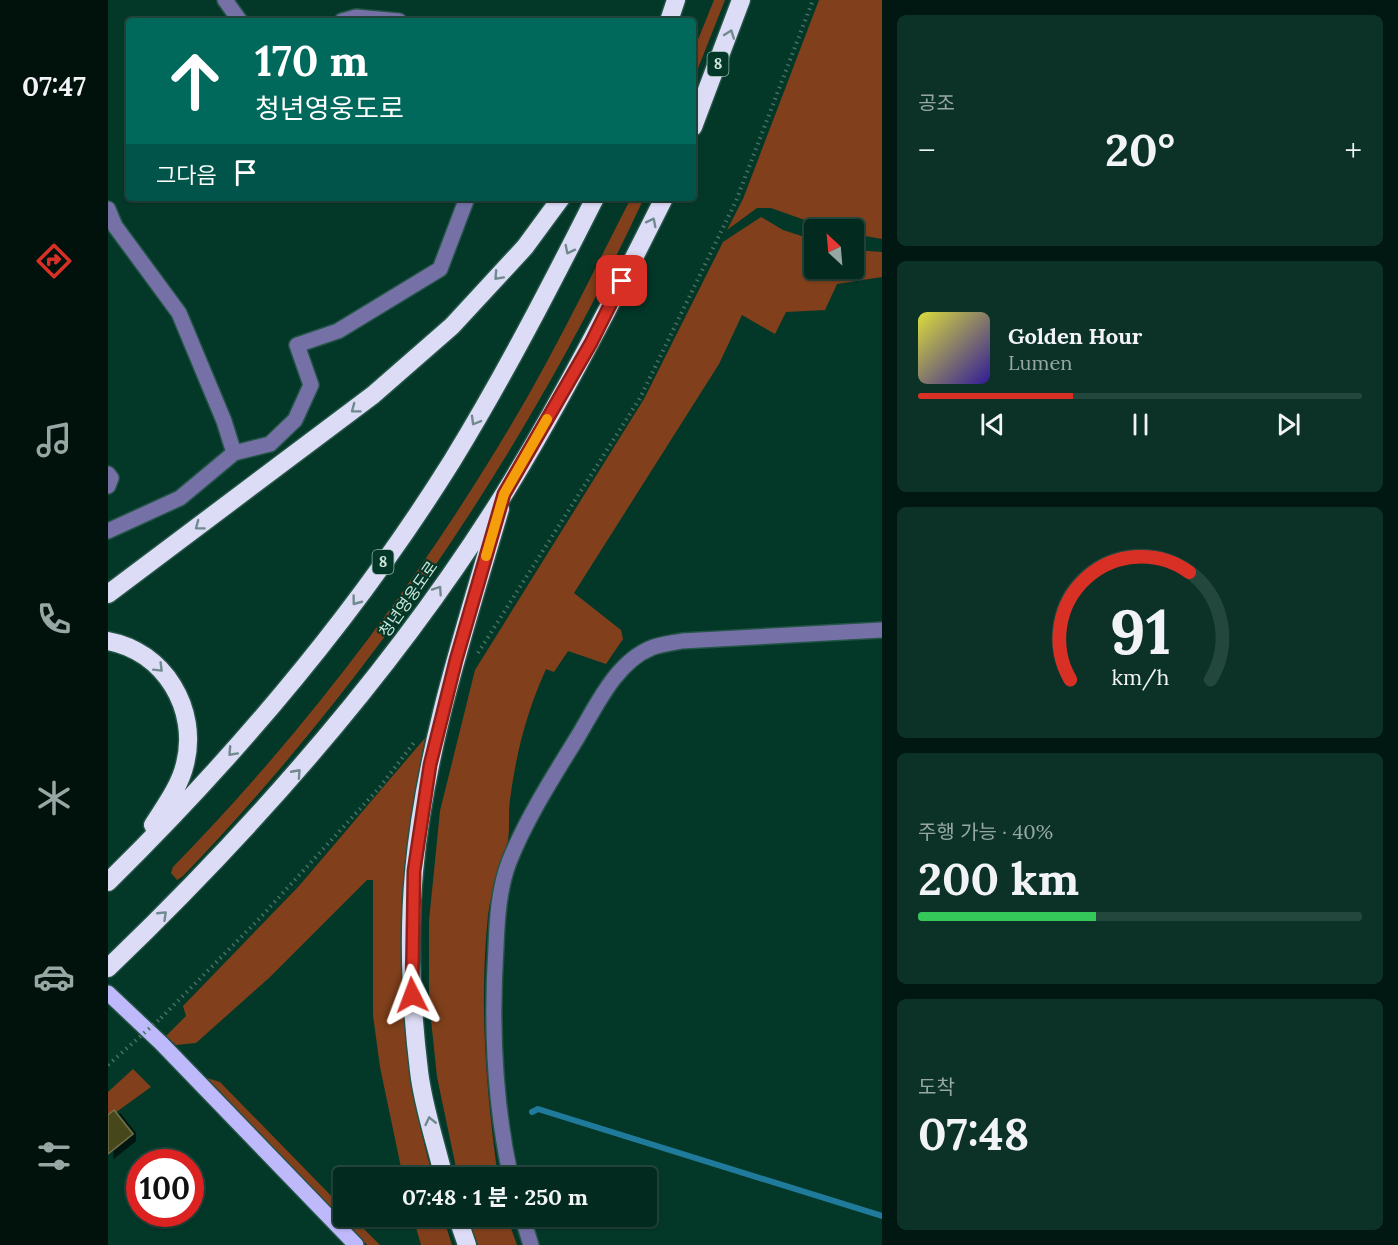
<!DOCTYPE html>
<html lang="ko">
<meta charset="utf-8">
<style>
body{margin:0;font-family:Lora,"Noto Sans KR",serif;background:#0c3228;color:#f1f3f6;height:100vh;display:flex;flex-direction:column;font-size:22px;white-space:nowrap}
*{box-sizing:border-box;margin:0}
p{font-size:20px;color:#96a7a4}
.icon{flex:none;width:33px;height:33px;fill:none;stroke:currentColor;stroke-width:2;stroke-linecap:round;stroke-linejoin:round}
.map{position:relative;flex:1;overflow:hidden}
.panel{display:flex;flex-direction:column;gap:15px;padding:15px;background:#011711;width:516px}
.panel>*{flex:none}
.top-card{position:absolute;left:18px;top:18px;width:570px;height:183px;border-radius:6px;box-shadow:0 2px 4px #0004,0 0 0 2px #23463d;background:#00695c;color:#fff;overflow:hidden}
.needle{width:39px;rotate:334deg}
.buttons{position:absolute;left:696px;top:219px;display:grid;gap:12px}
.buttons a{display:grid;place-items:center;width:60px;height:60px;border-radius:6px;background:#022a1f;box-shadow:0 2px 4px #0004,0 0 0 2px #23463d;font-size:30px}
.speed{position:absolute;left:18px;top:1149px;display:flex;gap:12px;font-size:30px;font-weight:700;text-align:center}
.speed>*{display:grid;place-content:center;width:78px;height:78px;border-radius:50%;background:#022a1f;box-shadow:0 2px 4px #0004,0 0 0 2px #23463d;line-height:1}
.speed .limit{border:9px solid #d22;background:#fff;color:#111}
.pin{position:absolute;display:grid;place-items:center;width:51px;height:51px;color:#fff;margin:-26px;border-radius:12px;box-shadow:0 3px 9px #0006}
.me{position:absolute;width:66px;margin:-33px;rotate:357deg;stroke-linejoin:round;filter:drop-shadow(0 0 4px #0008)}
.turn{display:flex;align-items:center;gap:21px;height:126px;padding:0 30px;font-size:27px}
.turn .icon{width:78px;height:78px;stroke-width:2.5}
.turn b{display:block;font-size:42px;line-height:51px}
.then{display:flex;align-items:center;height:57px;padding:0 30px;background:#0003;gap:12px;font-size:22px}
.big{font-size:45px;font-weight:700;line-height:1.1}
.panel .widget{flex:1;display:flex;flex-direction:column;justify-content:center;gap:9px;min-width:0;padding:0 21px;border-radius:9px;background:#0c3228}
.panel .dial{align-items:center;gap:0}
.dial svg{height:156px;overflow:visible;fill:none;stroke:#23463d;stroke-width:7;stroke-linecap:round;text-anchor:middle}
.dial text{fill:#f1f3f6;stroke:none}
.song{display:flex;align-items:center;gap:18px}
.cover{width:72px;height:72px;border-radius:9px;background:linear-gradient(135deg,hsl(60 70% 55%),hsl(250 70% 35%))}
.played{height:6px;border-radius:3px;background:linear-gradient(90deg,#d93025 35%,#23463d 35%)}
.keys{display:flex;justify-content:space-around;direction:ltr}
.heat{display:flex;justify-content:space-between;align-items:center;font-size:33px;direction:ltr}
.charge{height:9px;border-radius:4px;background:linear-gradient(90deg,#34c759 40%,#23463d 0)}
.trip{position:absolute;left:225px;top:1167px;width:324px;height:60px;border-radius:6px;background:#022a1f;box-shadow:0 2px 4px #0004,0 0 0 2px #23463d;font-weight:700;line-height:60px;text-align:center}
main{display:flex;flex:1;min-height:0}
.tabs{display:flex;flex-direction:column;width:108px;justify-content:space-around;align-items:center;background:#01110c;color:#96a7a4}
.tabs .icon{width:42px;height:42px}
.tabs .current{color:#d93025}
.tabs b{font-size:27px;color:#f1f3f6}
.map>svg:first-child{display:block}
</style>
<main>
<nav class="tabs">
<b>07:47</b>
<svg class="icon current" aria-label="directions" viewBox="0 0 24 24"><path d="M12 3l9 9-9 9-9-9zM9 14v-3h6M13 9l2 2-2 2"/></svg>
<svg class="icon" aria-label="music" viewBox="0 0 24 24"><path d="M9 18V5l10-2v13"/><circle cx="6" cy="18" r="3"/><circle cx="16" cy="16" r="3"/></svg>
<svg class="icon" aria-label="phone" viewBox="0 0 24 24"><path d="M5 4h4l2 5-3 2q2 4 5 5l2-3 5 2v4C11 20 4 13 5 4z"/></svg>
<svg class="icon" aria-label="climate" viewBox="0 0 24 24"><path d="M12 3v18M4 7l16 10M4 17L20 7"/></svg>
<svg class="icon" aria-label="car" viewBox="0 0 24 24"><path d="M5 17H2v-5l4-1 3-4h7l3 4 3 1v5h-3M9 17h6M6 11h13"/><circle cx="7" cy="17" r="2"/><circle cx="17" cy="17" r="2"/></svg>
<svg class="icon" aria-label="filters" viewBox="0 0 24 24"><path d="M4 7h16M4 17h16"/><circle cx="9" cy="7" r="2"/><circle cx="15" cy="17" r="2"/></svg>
</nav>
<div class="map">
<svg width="774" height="1245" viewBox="0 0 774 1245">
<defs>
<filter id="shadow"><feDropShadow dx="6" dy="4" stdDeviation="0" flood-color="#0009"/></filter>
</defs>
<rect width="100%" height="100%" fill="#033829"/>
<path fill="#81401b" d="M606 0H617L585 81V52Z
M711 0H774V239L746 234V230L722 229 663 208H649L619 230 635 199Z
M523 198H536C420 448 266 677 75 876L69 880 63 873 65 867C202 727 323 565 420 396 457 331 489 264 523 198Z
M653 217 675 230 706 240V268H746V250L774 252V277L729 284 717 310 678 312 667 334 634 315 611 364 466 593 513 630 515 639 498 664 460 651 446 672 438 669C419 711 408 753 402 800 400 813 402 827 400 840 396 865 383 888 380 915 371 1003 378 1091 390 1177H350L329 1077 321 1000V921L332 811 367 670 536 399 615 242Z
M317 738C286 891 282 1026 325 1177H295L272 1067 265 1015V880H259L162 977 88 1043 68 1045 58 1036 78 1016 75 1006 191 886Z
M25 1069 43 1087 0 1118V1092Z
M99 1078 112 1082 235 1208 236 1216 244 1217 272 1245H259Z
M305 1217H335L344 1245H313Z
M360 1217H399L409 1245H370Z"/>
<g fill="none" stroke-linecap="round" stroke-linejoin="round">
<path stroke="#207a9b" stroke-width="6" d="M424 1112 430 1109 774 1216"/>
</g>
<path fill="#47461e" stroke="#727148" stroke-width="1.5" filter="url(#shadow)" d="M6 1110 25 1134 0 1154V1115Z"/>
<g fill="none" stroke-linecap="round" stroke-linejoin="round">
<defs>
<path id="minor" d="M117 0 132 21
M234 21 248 17 291 21
M0 209 7 226 71 313 116 421 126 453
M0 474 3 478 0 486
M0 531 72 498 126 453 162 444 187 420 203 385 189 345 230 331 332 269 359 198
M403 1178C386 1102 383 1024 388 947 389 919 391 888 401 862 418 819 445 777 469 738 488 707 507 663 543 648 552 644 564 643 574 641L774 630
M414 1216 423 1245"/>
<path id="major" d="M0 993 53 1043 248 1245"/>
<path id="highway" d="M561 21 568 0
M585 127 633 0
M0 594 265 395 344 326 417 247 453 198
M0 641C56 651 91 709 77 764 72 786 57 806 45 825
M0 882C129 755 248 615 344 461 396 376 442 287 487 198
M0 968C149 825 287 669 396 494 455 398 506 298 556 198
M336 1178C328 1143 315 1107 311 1071 303 1005 300 938 306 872 317 748 357 628 392 509
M349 1216 359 1245"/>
</defs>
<use href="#minor" stroke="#235446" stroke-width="18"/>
<use href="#major" stroke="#235446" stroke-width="18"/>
<use href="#highway" stroke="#235446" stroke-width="21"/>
<path stroke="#467264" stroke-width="4" stroke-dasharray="1.5 4.5" stroke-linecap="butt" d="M370 653 532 398 628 201 705 0
M53 1018 151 919 272 787 308 740"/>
<use href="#minor" stroke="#7571a6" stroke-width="15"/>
<use href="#major" stroke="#beb9fa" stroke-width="15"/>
<use href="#highway" stroke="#dddcf6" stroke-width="18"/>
<path stroke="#467264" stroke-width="4" stroke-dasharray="1.5 4.5" stroke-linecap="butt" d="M0 1065 53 1018"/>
</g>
<defs><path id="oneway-chevron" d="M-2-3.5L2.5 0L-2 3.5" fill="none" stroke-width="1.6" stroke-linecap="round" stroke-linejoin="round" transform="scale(1.5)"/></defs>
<g stroke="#708a90">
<use href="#oneway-chevron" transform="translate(622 34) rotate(-70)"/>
<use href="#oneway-chevron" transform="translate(544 222) rotate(-63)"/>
<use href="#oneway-chevron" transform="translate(461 250) rotate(117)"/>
<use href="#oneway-chevron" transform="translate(390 276) rotate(133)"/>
<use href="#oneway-chevron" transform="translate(247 409) rotate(143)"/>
<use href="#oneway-chevron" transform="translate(367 421) rotate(120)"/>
<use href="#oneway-chevron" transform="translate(91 526) rotate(143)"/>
<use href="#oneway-chevron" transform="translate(330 590) rotate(-56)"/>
<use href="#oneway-chevron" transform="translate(248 601) rotate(127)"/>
<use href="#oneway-chevron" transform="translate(51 668) rotate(45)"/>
<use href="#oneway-chevron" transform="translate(124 752) rotate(133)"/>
<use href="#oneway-chevron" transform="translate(189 773) rotate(-48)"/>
<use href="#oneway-chevron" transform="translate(55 915) rotate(-44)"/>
<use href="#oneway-chevron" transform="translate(322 1121) rotate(-103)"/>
</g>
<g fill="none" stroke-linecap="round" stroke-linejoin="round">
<defs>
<path id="route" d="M304 995 306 871 322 765 348 660 396 494 483 343 514 281"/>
</defs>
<use href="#route" stroke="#8d1f18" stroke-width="15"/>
<use href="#route" stroke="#d93025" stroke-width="10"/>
<path stroke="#f59e0b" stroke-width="10" d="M378 556 396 494 439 419"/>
</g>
<g text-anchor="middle" stroke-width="4.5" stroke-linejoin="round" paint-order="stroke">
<g fill="#033829" stroke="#91b2a6" stroke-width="1.5">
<rect x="599.5" y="52" width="21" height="24" rx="4.5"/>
<rect x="264.5" y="550" width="21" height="24" rx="4.5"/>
</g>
<g font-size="15" font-weight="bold" fill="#cee7dc">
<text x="610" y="69">8</text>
<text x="275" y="567">8</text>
</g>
<g font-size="16" fill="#cee7dc" stroke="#033829">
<text transform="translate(300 599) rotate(-55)" y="6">청년영웅도로</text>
</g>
</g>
</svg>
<div class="buttons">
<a><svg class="needle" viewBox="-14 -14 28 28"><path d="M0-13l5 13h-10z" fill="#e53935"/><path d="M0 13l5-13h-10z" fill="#96a7a4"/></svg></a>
</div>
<div class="speed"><div class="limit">100</div></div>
<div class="pin" style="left:514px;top:281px;background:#d93025"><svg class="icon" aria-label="arrive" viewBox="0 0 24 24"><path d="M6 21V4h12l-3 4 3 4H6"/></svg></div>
<svg class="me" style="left:304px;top:995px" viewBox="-20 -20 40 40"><path d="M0-17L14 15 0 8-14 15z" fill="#d93025" stroke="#fff" stroke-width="4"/></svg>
<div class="trip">07:48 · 1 분 · 250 m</div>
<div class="top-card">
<div class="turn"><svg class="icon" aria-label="ahead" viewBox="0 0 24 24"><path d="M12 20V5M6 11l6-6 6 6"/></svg><div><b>170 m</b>청년영웅도로</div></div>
<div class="then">그다음<svg class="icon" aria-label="arrive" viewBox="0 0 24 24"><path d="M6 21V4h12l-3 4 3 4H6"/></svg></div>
</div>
</div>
<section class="panel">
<div class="widget"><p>공조</p>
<div class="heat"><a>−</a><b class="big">20°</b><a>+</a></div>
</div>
<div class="widget">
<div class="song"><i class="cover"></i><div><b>Golden Hour</b><p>Lumen</p></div></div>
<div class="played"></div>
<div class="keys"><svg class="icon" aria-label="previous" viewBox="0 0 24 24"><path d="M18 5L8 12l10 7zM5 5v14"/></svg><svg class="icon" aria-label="pause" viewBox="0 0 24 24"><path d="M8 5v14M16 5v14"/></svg><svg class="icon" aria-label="next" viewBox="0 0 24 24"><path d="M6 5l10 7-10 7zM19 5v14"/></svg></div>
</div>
<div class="widget dial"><svg viewBox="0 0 100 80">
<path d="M14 69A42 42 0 1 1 86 69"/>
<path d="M14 69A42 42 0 0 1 75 14" stroke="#d93025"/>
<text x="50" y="56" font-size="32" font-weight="700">91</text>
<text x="50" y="72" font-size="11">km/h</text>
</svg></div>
<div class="widget"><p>주행 가능 · 40%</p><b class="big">200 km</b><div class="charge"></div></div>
<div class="widget"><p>도착</p><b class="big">07:48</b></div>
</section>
</main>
